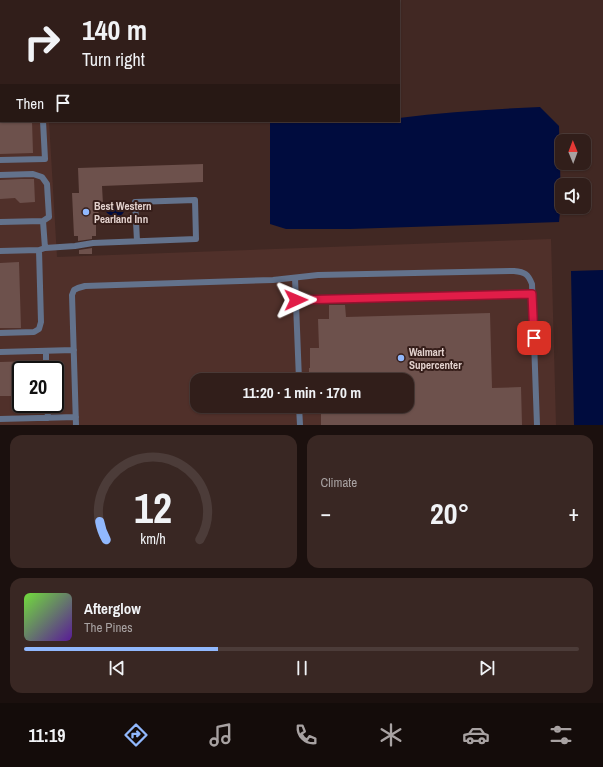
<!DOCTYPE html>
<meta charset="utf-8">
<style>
body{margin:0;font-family:"Archivo Narrow",sans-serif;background:#392723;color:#f1f3f6;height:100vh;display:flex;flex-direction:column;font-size:15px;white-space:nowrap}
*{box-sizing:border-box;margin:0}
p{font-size:13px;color:#a8a2a2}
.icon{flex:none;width:22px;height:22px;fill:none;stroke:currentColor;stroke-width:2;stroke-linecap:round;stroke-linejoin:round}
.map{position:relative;height:425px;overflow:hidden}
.details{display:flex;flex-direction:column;gap:10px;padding:10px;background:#1b100e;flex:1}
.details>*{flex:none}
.hud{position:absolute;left:0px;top:0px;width:400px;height:122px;box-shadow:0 1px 3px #0004,0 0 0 1px #4c3c39;background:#311e1a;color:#f1f3f6;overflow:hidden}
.needle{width:26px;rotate:359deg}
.fabs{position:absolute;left:555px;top:134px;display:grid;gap:8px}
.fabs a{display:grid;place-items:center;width:36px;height:36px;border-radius:8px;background:#311e1a;box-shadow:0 1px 3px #0004,0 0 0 1px #4c3c39;font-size:20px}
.speed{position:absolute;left:12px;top:361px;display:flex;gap:8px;font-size:20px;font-weight:700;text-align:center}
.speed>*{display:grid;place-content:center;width:52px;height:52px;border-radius:50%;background:#311e1a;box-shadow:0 1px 3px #0004,0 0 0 1px #4c3c39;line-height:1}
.speed .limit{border:2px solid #111;border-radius:6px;background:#fff;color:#111}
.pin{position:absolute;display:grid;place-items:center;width:34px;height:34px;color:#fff;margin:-17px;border-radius:8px;box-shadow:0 2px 6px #0006}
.me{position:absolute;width:44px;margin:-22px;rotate:89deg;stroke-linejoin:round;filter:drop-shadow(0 0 3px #0008)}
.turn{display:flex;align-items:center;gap:14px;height:84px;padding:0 16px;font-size:18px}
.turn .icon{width:52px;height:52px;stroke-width:2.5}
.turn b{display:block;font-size:28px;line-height:34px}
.then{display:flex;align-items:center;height:38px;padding:0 16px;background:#0003;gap:8px;font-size:15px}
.big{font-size:30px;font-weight:700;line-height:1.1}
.details .card{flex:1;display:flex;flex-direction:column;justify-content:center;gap:6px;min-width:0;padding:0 14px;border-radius:12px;background:#392723}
.details .dial{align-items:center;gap:0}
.dial svg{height:104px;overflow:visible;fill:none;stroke:#4c3c39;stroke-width:7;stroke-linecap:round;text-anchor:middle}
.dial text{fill:#f1f3f6;stroke:none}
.song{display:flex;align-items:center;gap:12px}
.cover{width:48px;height:48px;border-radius:6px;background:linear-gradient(135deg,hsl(100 70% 55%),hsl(270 70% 35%))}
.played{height:4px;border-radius:2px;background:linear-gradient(90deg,#91b8fd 35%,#4c3c39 35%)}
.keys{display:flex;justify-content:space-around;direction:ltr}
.heat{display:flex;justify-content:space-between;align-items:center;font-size:22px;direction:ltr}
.details .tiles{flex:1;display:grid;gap:10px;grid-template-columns:1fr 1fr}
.card:last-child{grid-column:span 2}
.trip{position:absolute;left:190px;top:373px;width:224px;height:40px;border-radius:12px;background:#311e1a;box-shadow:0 1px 3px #0004,0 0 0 1px #4c3c39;font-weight:700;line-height:40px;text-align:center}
.dock{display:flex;height:64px;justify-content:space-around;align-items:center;background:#140c0a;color:#a8a2a2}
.dock .icon{width:28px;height:28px}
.dock .current{color:#91b8fd}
.dock b{font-size:18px;color:#f1f3f6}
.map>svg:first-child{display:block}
</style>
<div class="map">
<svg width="603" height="425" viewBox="0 0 603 425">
<rect width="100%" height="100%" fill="#412823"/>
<path fill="#50302a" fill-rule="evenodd" d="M0 104H1V121H49L57 257 551 239 556 425H0ZM21 370H55V404H21ZM197 380H407V406H197Z"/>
<path fill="#000c3e" d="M540 107 559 126 561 203 559 222 350 229H286L270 224V121H399V118C446 112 493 109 540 107Z
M116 201 122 202 125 210C124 213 121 215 119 217 114 219 113 219 110 215 107 213 106 213 106 209L108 207H111L113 203Z
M603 270V425H574L571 271Z"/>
<path fill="#6d514c" d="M0 121H32L33 153 0 154Z
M203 164V182L102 186 103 204H98L99 220H96V236H92V239L78 241V236H74L72 193H79L78 168Z
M21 179H34L35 202 20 203 15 198 0 199V180Z
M92 248V254H79V250Z
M19 262 21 328H0V263Z
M329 305H345L346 317 490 313 492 388 521 387 522 425H321V406H407V380H308V372H309V368H310V348H319L318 319H329Z
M33 361V370H21V396H0V362Z"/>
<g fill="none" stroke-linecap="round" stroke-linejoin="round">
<path stroke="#63728c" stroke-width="6" d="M0 6H1
M0 107H1
M0 160 45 159 43 121
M0 175 33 174 42 177 47 184 49 217 43 221 0 222
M43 221 45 248
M0 251 39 250 45 248 75 246 93 243 196 239 195 200 135 202 137 241
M295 278 299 380
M296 300 532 294
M0 333 34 332 39 329 41 322 39 250
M46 351V370
M0 352 74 350
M47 404 48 418
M299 406 300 425
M0 419 76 417
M76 425 72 295 74 290 78 288 85 286 273 280 318 275 514 271C525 272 528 274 532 284L537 425"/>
</g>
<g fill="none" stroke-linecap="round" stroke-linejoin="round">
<defs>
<path id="route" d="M296 300 532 294 534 338"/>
</defs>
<use href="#route" stroke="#92132f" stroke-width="10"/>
<use href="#route" stroke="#e11d48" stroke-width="7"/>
</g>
<g fill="#91b8fd" stroke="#361e1a" stroke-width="1.5">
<circle cx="86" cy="212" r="4"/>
<circle cx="401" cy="358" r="4"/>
</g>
<g text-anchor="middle" stroke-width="4" stroke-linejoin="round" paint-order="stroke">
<g font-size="11" font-weight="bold" fill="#e3d2ce" stroke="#361e1a" text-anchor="start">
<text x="94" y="210">Best Western<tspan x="94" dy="13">Pearland Inn</tspan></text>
<text x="409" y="356">Walmart<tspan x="409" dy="13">Supercenter</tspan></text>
</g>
</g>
</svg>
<div class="fabs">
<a><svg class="needle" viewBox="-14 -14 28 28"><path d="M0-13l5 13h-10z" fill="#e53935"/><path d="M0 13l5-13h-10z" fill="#a8a2a2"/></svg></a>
<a><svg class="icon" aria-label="sound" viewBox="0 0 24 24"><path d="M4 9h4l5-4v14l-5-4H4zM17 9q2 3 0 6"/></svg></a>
</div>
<div class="speed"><div class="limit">20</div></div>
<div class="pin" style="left:534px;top:338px;background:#d93025"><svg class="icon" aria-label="arrive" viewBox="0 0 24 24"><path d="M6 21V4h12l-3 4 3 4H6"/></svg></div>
<svg class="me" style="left:296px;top:300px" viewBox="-20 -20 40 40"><path d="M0-17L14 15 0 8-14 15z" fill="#e11d48" stroke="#fff" stroke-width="4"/></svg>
<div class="trip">11:20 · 1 min · 170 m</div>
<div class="hud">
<div class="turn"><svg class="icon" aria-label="right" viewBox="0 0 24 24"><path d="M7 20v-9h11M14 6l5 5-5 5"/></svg><div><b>140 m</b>Turn right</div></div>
<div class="then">Then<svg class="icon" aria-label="arrive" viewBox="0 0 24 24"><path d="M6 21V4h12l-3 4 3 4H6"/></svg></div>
</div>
</div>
<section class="details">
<div class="tiles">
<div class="card dial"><svg viewBox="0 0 100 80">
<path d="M14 69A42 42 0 1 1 86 69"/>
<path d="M14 69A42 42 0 0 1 9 55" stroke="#91b8fd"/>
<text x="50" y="56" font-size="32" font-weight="700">12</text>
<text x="50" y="72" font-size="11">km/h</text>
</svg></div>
<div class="card"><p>Climate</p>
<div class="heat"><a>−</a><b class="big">20°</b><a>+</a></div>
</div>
<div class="card">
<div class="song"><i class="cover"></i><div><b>Afterglow</b><p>The Pines</p></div></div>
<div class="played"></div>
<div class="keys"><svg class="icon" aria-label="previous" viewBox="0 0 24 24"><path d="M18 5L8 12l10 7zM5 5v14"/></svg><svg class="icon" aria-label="pause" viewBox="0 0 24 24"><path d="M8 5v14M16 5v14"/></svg><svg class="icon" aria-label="next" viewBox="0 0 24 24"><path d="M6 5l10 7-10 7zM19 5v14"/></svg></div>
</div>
</div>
</section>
<nav class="dock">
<b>11:19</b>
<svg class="icon current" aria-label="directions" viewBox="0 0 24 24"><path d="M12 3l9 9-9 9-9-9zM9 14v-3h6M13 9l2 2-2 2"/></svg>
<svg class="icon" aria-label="music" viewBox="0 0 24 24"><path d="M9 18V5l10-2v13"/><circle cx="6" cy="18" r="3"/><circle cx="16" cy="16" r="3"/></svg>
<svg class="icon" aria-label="phone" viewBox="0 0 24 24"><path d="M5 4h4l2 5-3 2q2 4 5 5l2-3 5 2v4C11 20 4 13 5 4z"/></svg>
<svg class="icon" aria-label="climate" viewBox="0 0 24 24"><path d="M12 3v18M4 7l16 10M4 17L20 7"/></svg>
<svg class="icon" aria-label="car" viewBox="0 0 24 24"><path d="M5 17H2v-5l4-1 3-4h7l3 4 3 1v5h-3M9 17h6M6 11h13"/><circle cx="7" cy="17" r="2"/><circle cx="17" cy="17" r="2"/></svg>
<svg class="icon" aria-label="filters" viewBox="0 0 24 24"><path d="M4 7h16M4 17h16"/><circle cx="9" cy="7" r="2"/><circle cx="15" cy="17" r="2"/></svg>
</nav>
